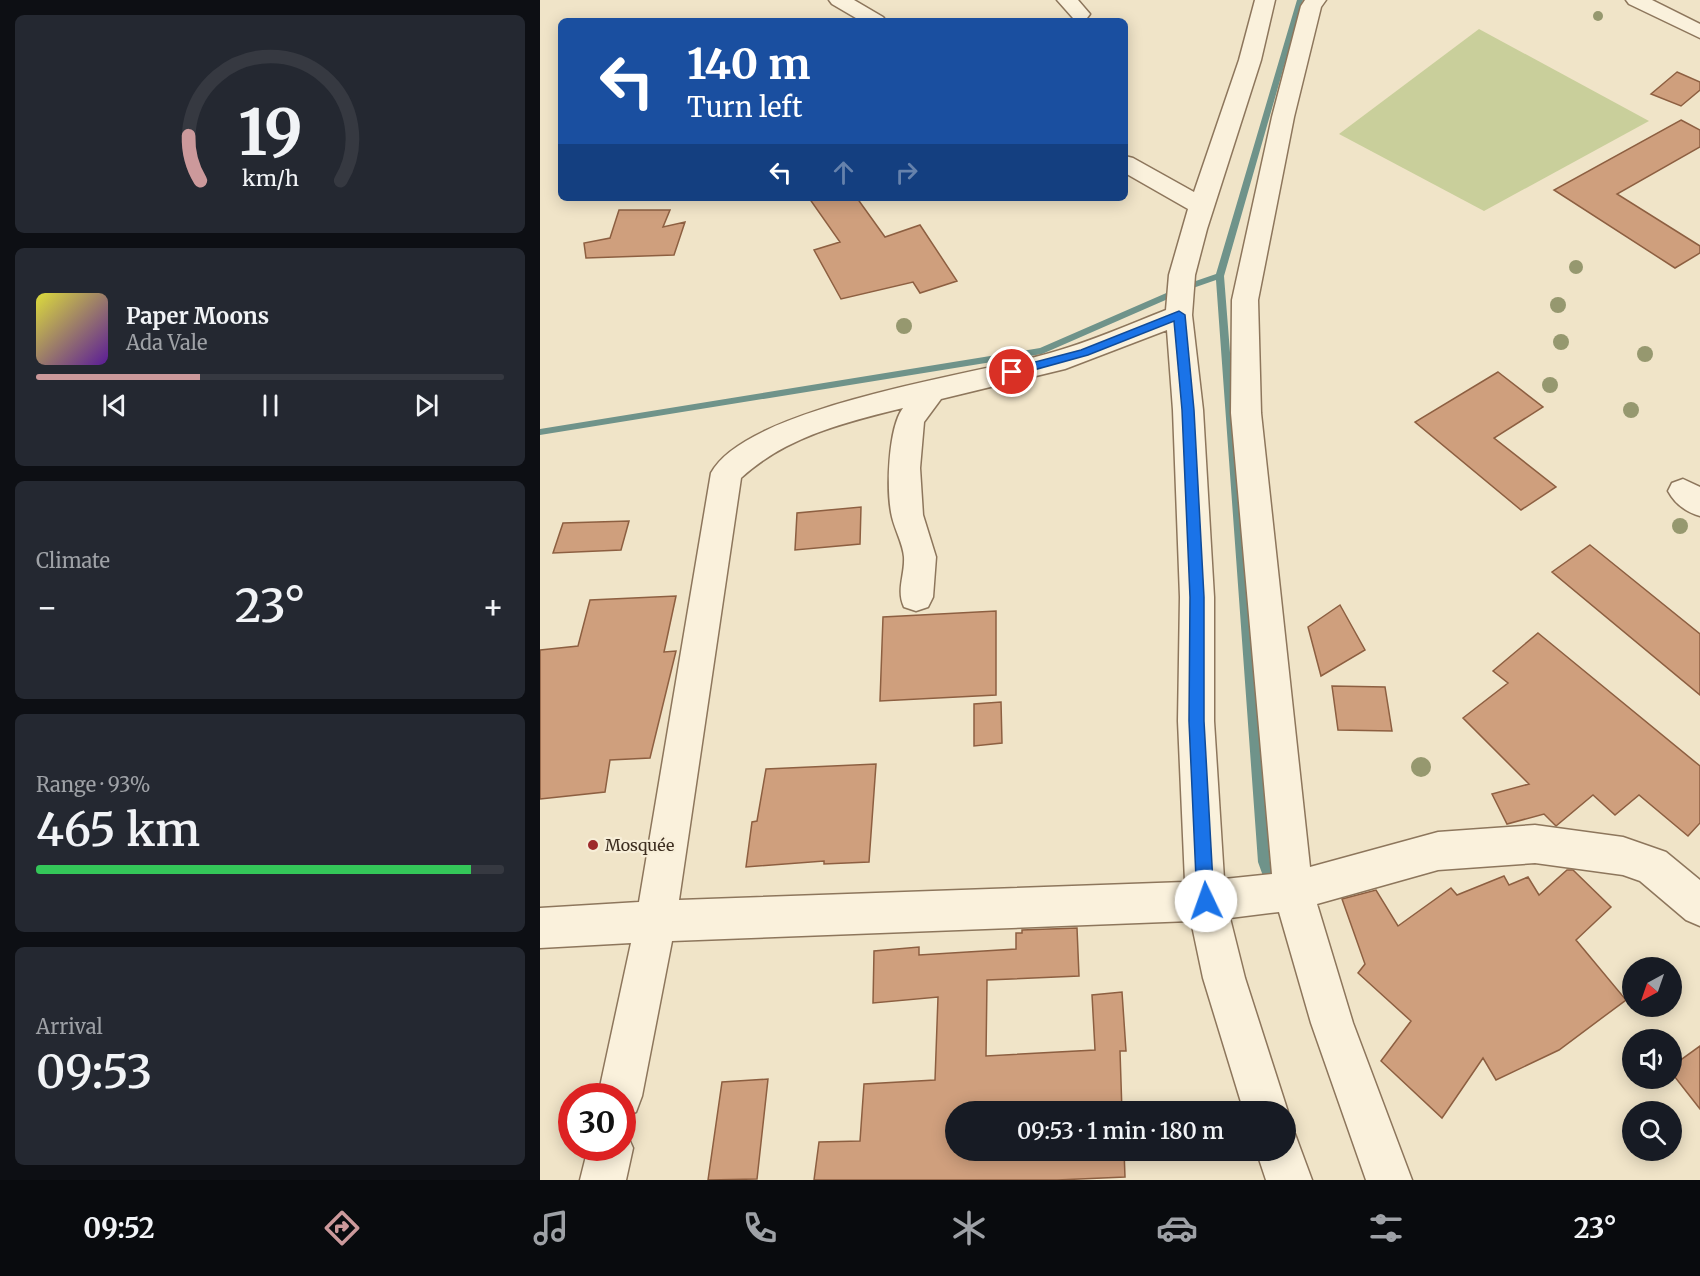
<!DOCTYPE html>
<meta charset="utf-8">
<style>
body{margin:0;font-family:Merriweather,serif;background:#242831;color:#f1f3f6;height:100vh;display:flex;flex-direction:column;font-size:22px;white-space:nowrap}
*{box-sizing:border-box;margin:0}
p{font-size:20px;color:#9ea1a6}
.icon{flex:none;width:33px;height:33px;fill:none;stroke:currentColor;stroke-width:2;stroke-linecap:round;stroke-linejoin:round}
.map{position:relative;flex:1;overflow:hidden}
.drawer{display:flex;flex-direction:column;gap:15px;padding:15px;background:#0d0f14;width:540px}
.drawer>*{flex:none}
.banner{position:absolute;left:18px;top:18px;width:570px;height:183px;border-radius:9px;box-shadow:0 3px 15px #0003;background:#1a4fa0;color:#fff;overflow:hidden}
.needle{width:39px;rotate:220deg}
.tools{position:absolute;left:1082px;top:957px;display:grid;gap:12px}
.tools a{display:grid;place-items:center;width:60px;height:60px;border-radius:50%;background:#171b24;box-shadow:0 3px 15px #0003;font-size:30px}
.speed{position:absolute;left:18px;top:1083px;display:flex;gap:12px;font-size:30px;font-weight:700;text-align:center}
.speed>*{display:grid;place-content:center;width:78px;height:78px;border-radius:50%;background:#171b24;box-shadow:0 3px 15px #0003;line-height:1}
.speed .limit{border:9px solid #d22;background:#fff;color:#111}
.pin{position:absolute;display:grid;place-items:center;width:51px;height:51px;color:#fff;margin:-26px;border:3px solid #fff;border-radius:50%;box-shadow:0 2px 6px #0007}
.me{position:absolute;width:66px;margin:-33px;rotate:357deg;stroke-linejoin:round;filter:drop-shadow(0 0 4px #0008)}
.turn{display:flex;align-items:center;gap:21px;height:126px;padding:0 30px;font-size:27px}
.turn .icon{width:78px;height:78px;stroke-width:2.5}
.turn b{display:block;font-size:42px;line-height:51px}
.lanes{display:flex;align-items:center;height:57px;padding:0 30px;background:#0003;justify-content:center;gap:30px;direction:ltr}
.lanes .off{opacity:.35}
.big{font-size:45px;font-weight:600;line-height:1.1}
.drawer .tile{flex:1;display:flex;flex-direction:column;justify-content:center;gap:9px;min-width:0;padding:0 21px;border-radius:9px;background:#242831}
.drawer .dial{align-items:center;gap:0}
.dial svg{height:156px;overflow:visible;fill:none;stroke:#363941;stroke-width:7;stroke-linecap:round;text-anchor:middle}
.dial text{fill:#f1f3f6;stroke:none}
.song{display:flex;align-items:center;gap:18px}
.cover{width:72px;height:72px;border-radius:9px;background:linear-gradient(135deg,hsl(60 70% 55%),hsl(270 70% 35%))}
.played{height:6px;border-radius:3px;background:linear-gradient(90deg,#cc999b 35%,#363941 35%)}
.keys{display:flex;justify-content:space-around;direction:ltr}
.heat{display:flex;justify-content:space-between;align-items:center;font-size:33px;direction:ltr}
.charge{height:9px;border-radius:4px;background:linear-gradient(90deg,#34c759 93%,#363941 0)}
.trip{position:absolute;left:405px;top:1101px;width:351px;height:60px;border-radius:30px;background:#171b24;box-shadow:0 3px 15px #0003;font-weight:600;line-height:60px;text-align:center}
.tab-bar{display:flex;height:96px;justify-content:space-around;align-items:center;background:#090b0e;color:#9ea1a6}
.tab-bar .icon{width:42px;height:42px}
.tab-bar .selected{color:#cc999b}
.tab-bar b{font-size:27px;color:#f1f3f6}
main{display:flex;flex:1;min-height:0}
.map>svg:first-child{display:block}
</style>
<main>
<section class="drawer">
<div class="tile dial"><svg viewBox="0 0 100 80">
<path d="M14 69A42 42 0 1 1 86 69"/>
<path d="M14 69A42 42 0 0 1 8 46" stroke="#cc999b"/>
<text x="50" y="56" font-size="32" font-weight="700">19</text>
<text x="50" y="72" font-size="11">km/h</text>
</svg></div>
<div class="tile">
<div class="song"><i class="cover"></i><div><b>Paper Moons</b><p>Ada Vale</p></div></div>
<div class="played"></div>
<div class="keys"><svg class="icon" aria-label="previous" viewBox="0 0 24 24"><path d="M18 5L8 12l10 7zM5 5v14"/></svg><svg class="icon" aria-label="pause" viewBox="0 0 24 24"><path d="M8 5v14M16 5v14"/></svg><svg class="icon" aria-label="next" viewBox="0 0 24 24"><path d="M6 5l10 7-10 7zM19 5v14"/></svg></div>
</div>
<div class="tile"><p>Climate</p>
<div class="heat"><a>−</a><b class="big">23°</b><a>+</a></div>
</div>
<div class="tile"><p>Range · 93%</p><b class="big">465 km</b><div class="charge"></div></div>
<div class="tile"><p>Arrival</p><b class="big">09:53</b></div>
</section>
<div class="map">
<svg width="1160" height="1180" viewBox="0 0 1160 1180">
<rect width="100%" height="100%" fill="#f0e4c8"/>
<path fill="#c9cf9b" d="M939 29 1109 121 944 211 799 134Z"/>
<g fill="none" stroke-linecap="round" stroke-linejoin="round">
<path fill="#6f938a" fill-rule="evenodd" d="M757 0H763L684 276 730 862 738 886 736 890 732 892 728 890 718 862 676 280 653 288 502 354 0 435V429L500 348 647 284 676 274Z"/>
</g>
<path fill="#cf9f7d" stroke="#8d5f41" stroke-width="1.5" d="M1137 72 1160 82V90L1141 106 1111 94Z
M1141 120 1160 130V147L1077 194 1160 246V253L1135 268 1014 190Z
M269 198H317L345 237 380 225 417 281 380 293 373 282 301 299 274 250 300 242Z
M79 210H130L123 227 145 222 134 255 46 258 44 243 70 238Z
M958 372 1003 407 954 438 1016 487 981 510 875 422Z
M321 507 320 544 255 550 257 513Z
M89 521 81 550 13 553 23 523Z
M1050 545 1160 634V695L1012 572Z
M136 596 124 652 136 651 110 758 70 760 65 792 0 799V650L38 646 50 600Z
M800 605 825 650 781 676 768 627Z
M456 611V695L340 701 343 617Z
M998 633 1160 766V823L1148 836 1099 795 1075 815 1053 795 1016 826 1004 814 967 824 952 794 989 784 923 718 968 683 953 671Z
M792 686 845 687 852 731 798 730Z
M461 702 462 743 434 746V704Z
M336 764 329 862 284 864V861L206 867 212 822 217 821 226 769Z
M1027 870H1033L1071 907 1036 940 1086 1000 1019 1050 956 1080 943 1058 902 1118 841 1061 871 1021 818 973 825 964 802 899 836 890 858 926 911 888 917 895 964 876 969 885 988 877 999 895Z
M537 928 539 976 447 980 446 1056 555 1050 552 995 582 992 586 1051H580L582 1112H416V1150H584L585 1177 517 1180H274L279 1142 320 1141 324 1084 395 1080 398 997 333 1003 334 951 379 947V955L476 949V933H482V930Z
M1160 1046V1109L1131 1072V1067Z
M228 1079 217 1179 168 1180 182 1082Z"/>
<g fill="none" stroke-linecap="round" stroke-linejoin="round">
<defs>
<path id="minor" d="M289 0H314L343 17 346 21H321L292 4Z
M517 0H538L550 14 547 18H533Z
M715 0H735L721 60 667 229 655 275 652 315 663 410 674 597V721L684 879 732 874 691 413 692 300 732 117 761 6 765 0H786L781 7 754 117 718 300 721 413 770 867 898 832 995 825 1083 837 1126 852 1160 880V926L1146 920 1100 881 1083 875 995 863 898 870 777 904 813 1023 872 1180H826L771 1023 739 912 690 918 705 978 748 1112 746 1119V1112H704L663 978 651 921 132 941 102 1096 96 1112 82 1117V1096H58L91 943 0 948V908L99 902 171 473C207 406 435 375 510 353 550 342 588 325 626 310L629 275 648 209 585 173V156L593 158 654 192 699 60ZM627 330 633 410 640 597 638 721 645 882 139 900 201 478C245 437 306 422 363 408 348 428 346 492 352 517 355 530 363 544 364 557 365 575 356 590 364 607L376 611 388 607 393 597 396 557 383 515 380 468 384 422 401 399 525 369Z
M1086 0H1112L1160 24V38L1089 4Z
M1143 479 1160 487V516C1146 512 1135 504 1128 491L1132 483Z
M746 1130 755 1134 772 1180H726L716 1150H746Z
M82 1131 86 1132 93 1148 86 1180H40L48 1148H82Z"/>
</defs>
<use href="#minor" stroke="#8d765c" stroke-width="3"/>
<use href="#minor" fill="#faf1dc" fill-rule="evenodd"/>
</g>
<g fill="#96986f">
<circle cx="1058" cy="16" r="5"/>
<circle cx="1036" cy="267" r="7"/>
<circle cx="1018" cy="305" r="8"/>
<circle cx="364" cy="326" r="8"/>
<circle cx="1021" cy="342" r="8"/>
<circle cx="1105" cy="354" r="8"/>
<circle cx="1010" cy="385" r="8"/>
<circle cx="1091" cy="410" r="8"/>
<circle cx="1140" cy="526" r="8"/>
<circle cx="881" cy="767" r="10"/>
</g>
<path fill="#1a73e8" stroke="#114b97" stroke-width="1.5" d="M639 311 645 315 654 410 664 597V721L674 901 671 907 666 910 660 907 657 901 649 721 650 597 642 410 634 321 548 355 472 376 467 372 468 369 541 350Z"/>
<circle fill="#9e2a2b" stroke="#f7eed8" stroke-width="2" cx="53" cy="845" r="6"/>
<g text-anchor="middle" stroke-width="4.5" stroke-linejoin="round" paint-order="stroke">
<g font-size="16" fill="#3d2e20" stroke="#f7eed8" text-anchor="start">
<text x="65" y="851">Mosquée</text>
</g>
</g>
</svg>
<div class="tools">
<a><svg class="needle" viewBox="-14 -14 28 28"><path d="M0-13l5 13h-10z" fill="#e53935"/><path d="M0 13l5-13h-10z" fill="#9ea1a6"/></svg></a>
<a><svg class="icon" aria-label="sound" viewBox="0 0 24 24"><path d="M4 9h4l5-4v14l-5-4H4zM17 9q2 3 0 6"/></svg></a>
<a><svg class="icon" aria-label="search" viewBox="0 0 24 24"><circle cx="10" cy="10" r="6"/><path d="M15 15l6 6"/></svg></a>
</div>
<div class="speed"><div class="limit">30</div></div>
<div class="pin" style="left:472px;top:372px;background:#d93025"><svg class="icon" aria-label="arrive" viewBox="0 0 24 24"><path d="M6 21V4h12l-3 4 3 4H6"/></svg></div>
<svg class="me" style="left:666px;top:901px" viewBox="-20 -20 40 40"><circle r="19" fill="#fff"/><path d="M0-13L10 11 0 6-10 11z" fill="#1a73e8"/></svg>
<div class="trip">09:53 · 1 min · 180 m</div>
<div class="banner">
<div class="turn"><svg class="icon" aria-label="left" viewBox="0 0 24 24"><path d="M17 20v-9H6M10 6l-5 5 5 5"/></svg><div><b>140 m</b>Turn left</div></div>
<div class="lanes"><svg class="icon" aria-label="left" viewBox="0 0 24 24"><path d="M17 20v-9H6M10 6l-5 5 5 5"/></svg><svg class="icon off" aria-label="ahead" viewBox="0 0 24 24"><path d="M12 20V5M6 11l6-6 6 6"/></svg><svg class="icon off" aria-label="right" viewBox="0 0 24 24"><path d="M7 20v-9h11M14 6l5 5-5 5"/></svg></div>
</div>
</div>
</main>
<nav class="tab-bar">
<b>09:52</b>
<svg class="icon selected" aria-label="directions" viewBox="0 0 24 24"><path d="M12 3l9 9-9 9-9-9zM9 14v-3h6M13 9l2 2-2 2"/></svg>
<svg class="icon" aria-label="music" viewBox="0 0 24 24"><path d="M9 18V5l10-2v13"/><circle cx="6" cy="18" r="3"/><circle cx="16" cy="16" r="3"/></svg>
<svg class="icon" aria-label="phone" viewBox="0 0 24 24"><path d="M5 4h4l2 5-3 2q2 4 5 5l2-3 5 2v4C11 20 4 13 5 4z"/></svg>
<svg class="icon" aria-label="climate" viewBox="0 0 24 24"><path d="M12 3v18M4 7l16 10M4 17L20 7"/></svg>
<svg class="icon" aria-label="car" viewBox="0 0 24 24"><path d="M5 17H2v-5l4-1 3-4h7l3 4 3 1v5h-3M9 17h6M6 11h13"/><circle cx="7" cy="17" r="2"/><circle cx="17" cy="17" r="2"/></svg>
<svg class="icon" aria-label="filters" viewBox="0 0 24 24"><path d="M4 7h16M4 17h16"/><circle cx="9" cy="7" r="2"/><circle cx="15" cy="17" r="2"/></svg>
<b>23°</b>
</nav>
